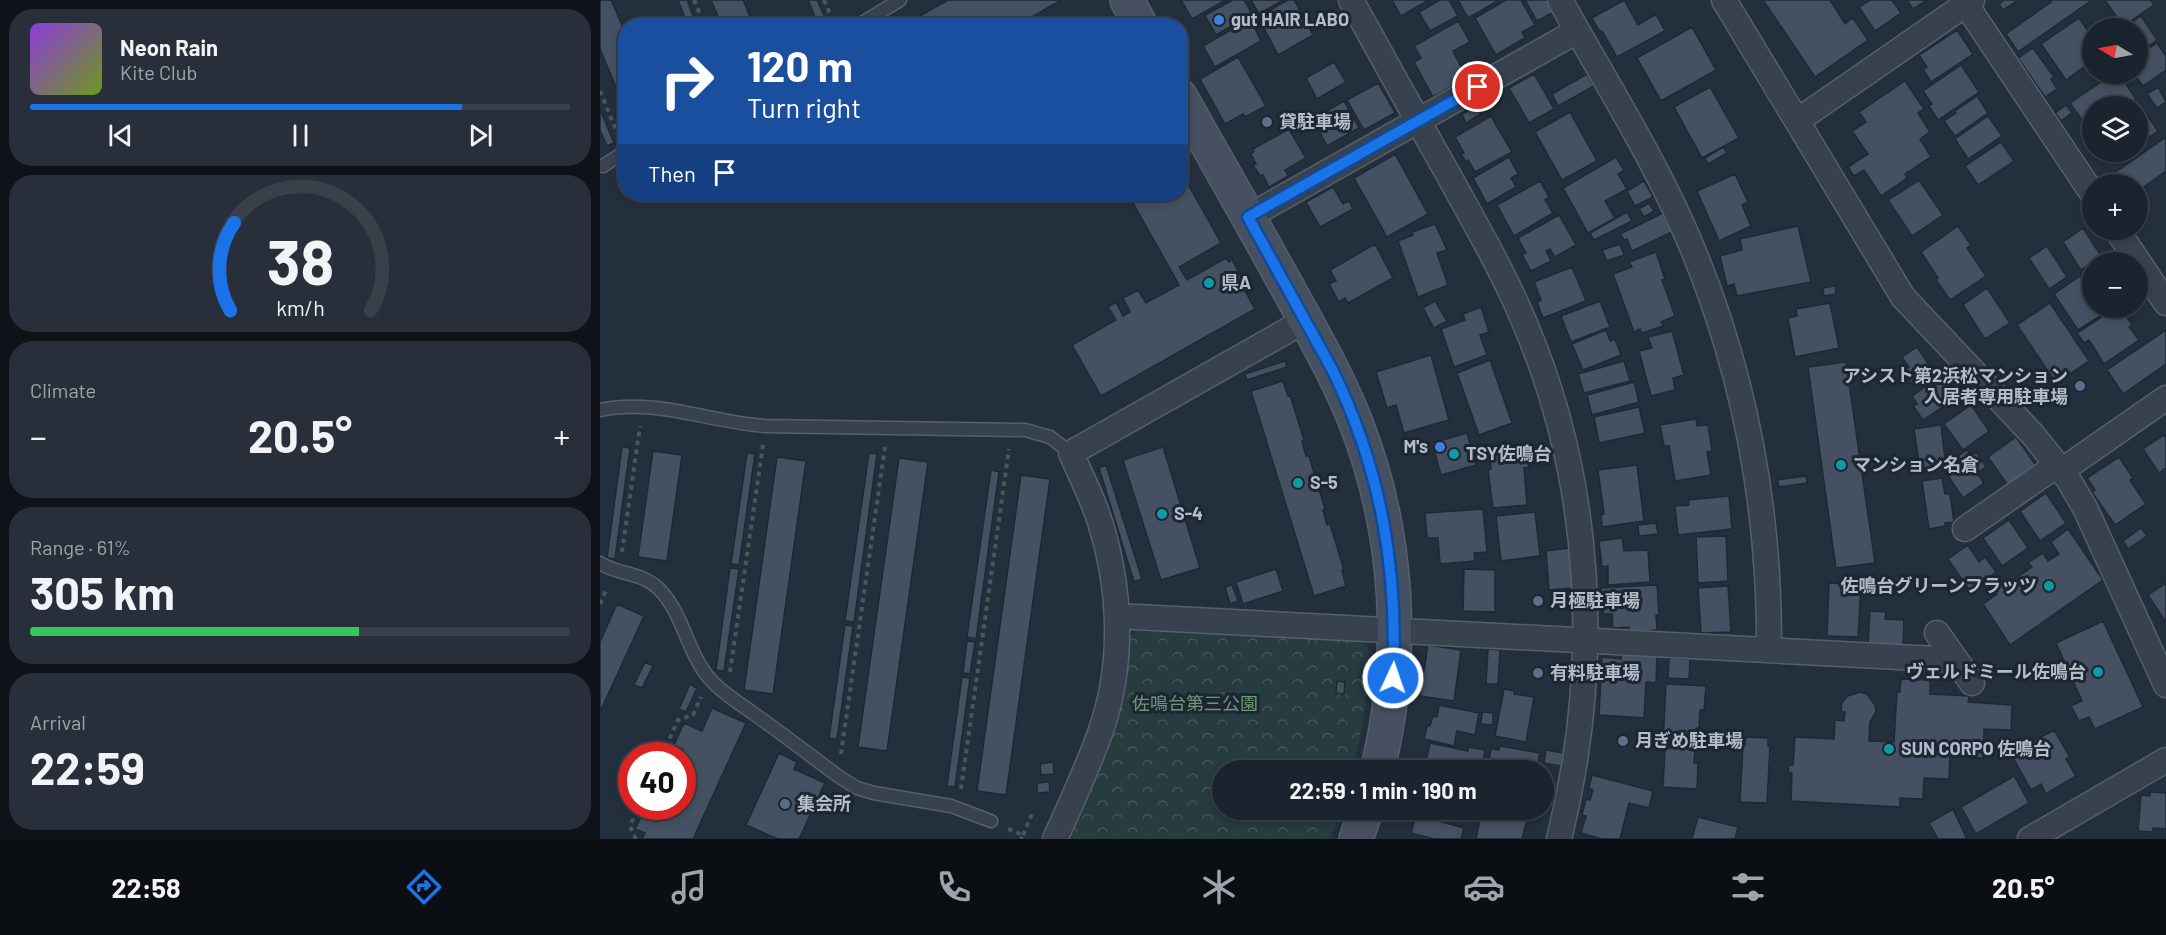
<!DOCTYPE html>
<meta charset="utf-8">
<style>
body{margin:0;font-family:Barlow,"Noto Sans JP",sans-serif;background:#282f3a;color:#f1f3f6;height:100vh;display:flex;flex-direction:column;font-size:22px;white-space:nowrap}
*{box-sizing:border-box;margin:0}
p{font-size:20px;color:#a0a4aa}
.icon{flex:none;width:33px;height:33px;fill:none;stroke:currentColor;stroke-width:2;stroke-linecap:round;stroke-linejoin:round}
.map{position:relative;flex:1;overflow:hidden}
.sheet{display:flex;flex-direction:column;gap:9px;padding:9px;background:#0f1319;width:600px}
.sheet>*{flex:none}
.banner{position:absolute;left:18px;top:18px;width:570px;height:183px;border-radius:24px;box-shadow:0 3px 9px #0003,0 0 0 2px #39404a;background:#1a4fa0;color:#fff;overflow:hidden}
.needle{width:39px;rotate:280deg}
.controls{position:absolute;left:1482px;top:18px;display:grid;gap:12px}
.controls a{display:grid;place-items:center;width:66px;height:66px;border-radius:50%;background:#1b232e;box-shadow:0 3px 9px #0003,0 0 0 2px #39404a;font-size:30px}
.speed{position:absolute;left:18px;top:742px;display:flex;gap:12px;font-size:30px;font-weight:700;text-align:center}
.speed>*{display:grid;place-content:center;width:78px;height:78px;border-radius:50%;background:#1b232e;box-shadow:0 3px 9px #0003,0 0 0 2px #39404a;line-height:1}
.speed .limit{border:9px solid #d22;background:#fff;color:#111}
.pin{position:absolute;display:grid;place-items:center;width:51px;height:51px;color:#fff;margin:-26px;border:3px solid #fff;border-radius:50%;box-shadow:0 2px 6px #0007}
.me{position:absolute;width:66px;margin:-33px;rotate:3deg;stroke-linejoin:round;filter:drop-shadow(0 0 4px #0008)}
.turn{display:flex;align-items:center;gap:21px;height:126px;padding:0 30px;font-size:27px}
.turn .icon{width:78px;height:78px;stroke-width:2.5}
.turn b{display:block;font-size:42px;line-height:51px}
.then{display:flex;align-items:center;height:57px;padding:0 30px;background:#0003;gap:12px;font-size:22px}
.big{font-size:45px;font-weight:700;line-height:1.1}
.sheet .tile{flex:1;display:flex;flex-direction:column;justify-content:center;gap:9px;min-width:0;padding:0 21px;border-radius:24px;background:#282f3a}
.sheet .dial{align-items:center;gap:0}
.dial svg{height:156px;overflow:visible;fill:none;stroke:#39404a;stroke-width:7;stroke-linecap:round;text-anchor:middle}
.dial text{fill:#f1f3f6;stroke:none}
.song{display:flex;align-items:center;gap:18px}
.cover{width:72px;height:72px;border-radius:9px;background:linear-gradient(135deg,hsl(270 70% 55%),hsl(80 70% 35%))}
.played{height:6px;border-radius:3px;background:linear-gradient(90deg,#1a73e8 80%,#39404a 80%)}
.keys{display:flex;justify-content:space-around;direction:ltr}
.heat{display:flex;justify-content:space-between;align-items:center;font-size:33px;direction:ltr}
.charge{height:9px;border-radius:4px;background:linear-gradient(90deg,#34c759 61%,#39404a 0)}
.trip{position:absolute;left:612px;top:760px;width:342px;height:60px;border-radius:30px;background:#1b232e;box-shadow:0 3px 9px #0003,0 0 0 2px #39404a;font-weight:700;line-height:60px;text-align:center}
.menu{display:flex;height:96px;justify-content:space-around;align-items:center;background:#0b0e12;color:#a0a4aa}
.menu .icon{width:42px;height:42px}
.menu .current{color:#1a73e8}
.menu b{font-size:27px;color:#f1f3f6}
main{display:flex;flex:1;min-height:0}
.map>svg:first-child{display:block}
</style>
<main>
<section class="sheet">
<div class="tile">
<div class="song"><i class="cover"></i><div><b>Neon Rain</b><p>Kite Club</p></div></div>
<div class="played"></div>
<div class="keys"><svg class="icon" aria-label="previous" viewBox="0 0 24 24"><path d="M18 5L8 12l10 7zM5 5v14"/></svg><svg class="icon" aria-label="pause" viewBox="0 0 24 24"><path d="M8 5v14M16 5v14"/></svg><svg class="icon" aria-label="next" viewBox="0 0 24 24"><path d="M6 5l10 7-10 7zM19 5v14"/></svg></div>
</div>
<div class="tile dial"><svg viewBox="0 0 100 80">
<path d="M14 69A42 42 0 1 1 86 69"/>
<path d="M14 69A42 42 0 0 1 16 24" stroke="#1a73e8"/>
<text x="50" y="56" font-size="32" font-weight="700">38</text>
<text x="50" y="72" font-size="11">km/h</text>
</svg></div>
<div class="tile"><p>Climate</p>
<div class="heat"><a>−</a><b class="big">20.5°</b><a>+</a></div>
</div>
<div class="tile"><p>Range · 61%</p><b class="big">305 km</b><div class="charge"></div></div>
<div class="tile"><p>Arrival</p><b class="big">22:59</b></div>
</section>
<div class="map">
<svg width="1566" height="839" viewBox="0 0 1566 839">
<defs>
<pattern id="park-crowns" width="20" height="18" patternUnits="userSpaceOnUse" patternTransform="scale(1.5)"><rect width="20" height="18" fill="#263c3f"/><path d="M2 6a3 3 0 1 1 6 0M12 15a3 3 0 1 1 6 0" fill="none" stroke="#435659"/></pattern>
</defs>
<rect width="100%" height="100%" fill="#242f3e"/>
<path fill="url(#park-crowns)" d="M539 628 761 640 770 651C768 691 763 731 752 771H622V810H741L730 839H470L468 834 528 638Z"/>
<path fill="#455162" stroke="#1f2835" stroke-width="1.5" d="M0 0H11L26 34V111L0 49Z
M78 0H87L97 26H88Z
M111 0H143L154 26H122Z
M208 0H217L226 20 218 24Z
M348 0H461L416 26H302Z
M581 0H626L592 19Z
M633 0H644L652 14 616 35 605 15Z
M651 0H683L659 14Z
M688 0H694L713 35 678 55 658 17Z
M792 0H829L801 16Z
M840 0H849L858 16 830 31 819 12Z
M858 0H899L868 18Z
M906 0H921L935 25 922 32 925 38 896 55 875 18Z
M925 0H947L954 12 937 21Z
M1024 0 1038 25 1056 14 1065 31 1017 57 1002 31 1000 32 992 18Z
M1163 0H1230L1245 24 1253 18 1268 40 1215 77Z
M1270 0H1292L1301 13 1275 31 1259 7Z
M1307 0H1327L1313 9Z
M1404 0H1417V1L1403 10 1399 4Z
M1449 0H1492L1418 52 1406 34 1451 2Z
M1505 0H1551L1554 5 1523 26Z
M1541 16 1557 40 1538 54V28H1524Z
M1479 18 1492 37V61L1466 80 1441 44Z
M650 19 661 41 615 67 603 46Z
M858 21 870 42 853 51 867 78 833 97 814 62 821 58 814 46Z
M1092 27 1116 70 1061 101 1037 58Z
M1357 30 1373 54 1331 82 1323 69 1327 67 1319 55Z
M1557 43 1566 56V70L1543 86 1534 74H1538V56Z
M1433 48 1454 77 1451 79 1457 89 1445 97 1418 58Z
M638 57 666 106 645 117 643 114 625 124 600 79Z
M734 62 746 82 717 99 706 78Z
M1361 65 1379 92 1338 120 1329 106 1332 104 1323 91Z
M934 74 954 109 929 123 909 88Z
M987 74 994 86 958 106 952 94Z
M1513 74H1519L1536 99 1526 106H1492V123L1487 127 1470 103Z
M1305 81 1324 109 1318 113 1330 132 1320 139 1331 157 1305 174 1307 178 1281 196 1264 170 1254 176 1248 167 1268 154 1252 131 1266 122 1259 112Z
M778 83 795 113 764 130 747 100Z
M1110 87 1139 138 1102 158 1074 107Z
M1558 87 1566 102 1557 108 1547 94Z
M1377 96 1388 113 1355 136 1344 121 1356 113 1355 111Z
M744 101 759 128 727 146 713 119Z
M1539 103 1558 131 1538 145V106H1534Z
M1466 105 1472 113 1461 121 1455 113Z
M876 106 881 114 866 123 862 114Z
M0 109 14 143 7 146 0 130Z
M970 112 997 161 962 180 935 132Z
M891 116 912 152 875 172 868 160 866 162 861 154 864 153 855 137Z
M1388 116 1402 136 1368 159 1355 139Z
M689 129 706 158 685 170 688 176 669 187 663 175 660 176 653 165 656 164 651 154 654 152 653 149Z
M1566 137V171L1538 191V184H1515L1510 176Z
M1401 142 1414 161 1378 185 1365 166Z
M1123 147 1127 153 1108 164 1105 158Z
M1506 152H1528L1513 162Z
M795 154 828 214 787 237 754 178Z
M909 157 918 174 911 178 916 187 887 204 873 178Z
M1016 157 1024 170 1018 174 1027 189 1005 201 1015 218 988 233 963 188Z
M580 170 621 243 579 267 587 280 626 258 629 262 632 260 643 280 640 282 655 309 501 396 472 345 516 320 508 307 516 302 523 316 530 312 523 298 538 290 546 303 579 285 528 194H580Z
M1135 174 1148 202 1142 205 1151 226 1119 241 1097 191Z
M1319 180 1343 215 1312 236 1288 200Z
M940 181 949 197 945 200 953 213 914 236 897 205Z
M1044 181 1053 197 1035 206 1027 191Z
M733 187 743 204 749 201 753 209 720 227 706 202Z
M1049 203 1054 211 1044 217 1039 209Z
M1027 212 1032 221 994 240 990 233Z
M1063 213 1072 232 1032 251 1027 239 1024 240 1020 234Z
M959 215 976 245 955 257 950 249 946 251 951 261 931 271 922 255 926 253 918 238Z
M835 224 847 250 837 253 848 285 818 297 798 241 813 235 812 232Z
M1198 226 1211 282 1137 296 1134 284 1127 286 1120 256 1142 250 1140 239Z
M1358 226 1371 245 1367 248 1386 276 1350 300 1336 280 1338 278 1321 252Z
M1483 228 1501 256 1481 270 1463 242Z
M775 244 793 278 748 303 745 298 739 302 729 284 736 281 730 270Z
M1020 244 1024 255 1007 261 1002 250Z
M1447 246 1467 277 1449 289 1429 258Z
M1056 252 1065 279 1062 280 1075 316 1061 322 1063 326 1042 333 1040 329 1034 332 1013 274 1032 267 1029 262Z
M972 267 986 301 943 318 937 302 941 300 934 282Z
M1480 276 1492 294V308H1501L1505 313 1478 330 1454 294Z
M1235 286 1236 294 1224 296 1223 288Z
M1387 288 1410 323 1385 339 1363 305Z
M835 301 847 321 834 328 823 308Z
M1000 301 1010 327 971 342 961 316Z
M1230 303 1239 348 1195 357 1188 318 1197 316 1196 309Z
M1450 303 1489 361 1456 383 1417 325Z
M881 307 889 332 880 335 887 355 854 367 841 329 865 320 863 314Z
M1515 308H1521L1532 325 1529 327 1539 340 1504 364 1489 340 1484 343 1477 333Z
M1006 330 1010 341 1015 339 1021 355 983 370 972 344Z
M1566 330V364L1523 394 1507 370Z
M1072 331 1084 375 1073 378 1075 390 1051 396 1039 351 1052 348 1048 337Z
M1317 347 1334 372 1313 386 1303 372 1309 367 1302 357Z
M831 355 849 420 804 433 796 405 787 408 776 372Z
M890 360 912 423 879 435 857 373Z
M685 361 687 367 647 380 645 374Z
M1024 361 1030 381 984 393 978 374Z
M1246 362 1275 563 1236 568 1208 367Z
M1341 376 1356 398 1323 420 1313 406 1317 404 1312 396Z
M683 381 688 396 690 395 704 440 702 441 706 456H709L725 509 723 510 727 525 730 524 744 570H742L746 586 714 596 651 391Z
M1034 382 1039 402 992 415 987 395Z
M1371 405 1389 431 1363 450 1344 424Z
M1039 407 1045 433 999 443 994 417Z
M1096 419 1097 426 1108 425 1112 451 1107 452 1111 475 1075 481 1069 446H1064L1060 425Z
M1341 425 1345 459 1338 460 1340 467 1320 469 1314 429Z
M867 433 876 465 841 475 832 443Z
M1564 435 1566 438V468L1559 473 1543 449Z
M1416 437 1437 467 1409 487 1388 457Z
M924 445 925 457H928L929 467 924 468 927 505 893 508 888 470 891 469 889 449Z
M22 447 30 448 15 559 7 558Z
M563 447 600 568 561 580 523 460Z
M1367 450 1371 455 1376 452 1386 467 1377 473 1384 483 1363 498 1342 467Z
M53 451 82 455 67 561 38 557Z
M147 453 155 454 139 565 131 564Z
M269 453 277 454 254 622 245 621Z
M177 457 206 461 173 694 144 690Z
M1519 457 1533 478 1530 480 1546 504 1515 525 1492 492 1495 490 1487 478Z
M299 458 328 462 287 751 258 747Z
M506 465 542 579 534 582 499 468Z
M1037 465 1044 521 1002 527 1001 515 1004 514 998 470Z
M391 470 399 472 376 639 367 637Z
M421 475 450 479 406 795 377 791Z
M1206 476 1207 483 1179 487 1177 480Z
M1342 478 1345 494H1350L1354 522 1345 523V526L1329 529 1322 481Z
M1446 493 1466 523 1440 541 1420 511Z
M1129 496 1132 529 1078 535 1075 506 1089 505 1088 500Z
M883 509 887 552 874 553 875 561 840 564 838 538H827L825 513Z
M935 512 940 556 901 561 896 516Z
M1409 520 1428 548 1402 566 1383 538Z
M1056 523 1058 534 1039 536 1038 525Z
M1541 528 1547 536 1528 549 1523 541Z
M1468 529 1503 580 1410 645 1383 604 1397 594 1391 586 1398 581 1403 587 1432 567 1428 563 1443 553 1448 561 1459 554 1451 542Z
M1126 536 1128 581 1098 583 1096 537Z
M1022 538 1024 551 1048 550 1050 582 1008 585V566L1002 567 999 541Z
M1368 545 1379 562 1385 557 1396 572 1370 591 1348 559Z
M970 548 973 588 949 590 946 551Z
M130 568 139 569 124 671 116 670Z
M676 569 683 591 643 604 636 582Z
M864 569 895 570V612L863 611Z
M1229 583 1261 585 1258 637 1227 636Z
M1566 583V622L1548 595Z
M632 585 638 601 630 604 625 587Z
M1057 585 1059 615H1056L1057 630 1029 632V627L1013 628 1012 614H1003L1001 588Z
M1128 586 1131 632 1101 633 1098 588Z
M17 604 44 616 0 712V642Z
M1270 611 1286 612 1285 619 1304 620 1303 646 1268 644Z
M1503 621 1543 707 1495 729 1489 717 1479 721 1471 706 1482 701 1456 643Z
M245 625 253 626 237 739 229 738Z
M367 641 375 642 370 674 363 673Z
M828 645 861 650 854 701 820 696Z
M888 649 900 650 898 684H886Z
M1021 653 1057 655 1056 683 1046 682 1044 718 999 715 1002 657 1021 659Z
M1069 658 1090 659 1089 679 1068 678Z
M45 662 53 666 42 688 34 685Z
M362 677 370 678 355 787 347 786Z
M1301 679 1330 680V694L1369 696 1368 702 1412 705 1411 730 1384 729 1383 758 1350 756 1349 779 1324 778 1323 799 1300 798V807L1191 801 1192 773 1188 772 1189 765H1193L1195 737 1234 739 1235 720 1244 721 1245 712H1242L1241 707 1243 701 1248 696 1260 692 1267 694 1275 705 1276 712 1270 722 1269 741 1294 742 1297 692H1300Z
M737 681 745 682 744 694 736 693Z
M90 684 97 688 86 712 79 709Z
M1066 684 1106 686 1104 710H1100L1099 728H1096L1095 744 1063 742Z
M904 689 914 691V694L934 697 926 742 895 736Z
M839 705 879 713 875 735 857 731 854 746 824 739 827 726H830L833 716 837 717Z
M112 708 146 723 93 839H42L45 833 35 829 46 807 54 811 56 807H82V756H79L83 749 74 745 84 723 102 731Z
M882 712 893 713V725L881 724Z
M1454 730 1470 757 1466 759 1476 776 1446 794 1441 784 1431 790 1411 754Z
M1146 737 1168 738V746H1170L1167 803 1140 802 1143 745H1145Z
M830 743 868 751V747L885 750 881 771 826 761Z
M900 746 940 753 936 771H887L891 749 899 750Z
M1065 748 1095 749 1094 763H1098L1097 789 1063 787Z
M946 750 963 753 961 766 944 763Z
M179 753 197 762 194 769 225 783 199 839H178L146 825Z
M453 762 454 774 441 775 440 764Z
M992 775 1053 791 1049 808 1029 803 1020 839H1002L981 833 986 816 982 815 986 799 990 800 993 790 989 788Z
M1414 776 1429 803 1376 834 1361 807Z
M449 782 450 792 437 793V783Z
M1550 792 1566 793V829L1553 828V832L1538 831 1541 795 1550 796Z
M1353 809 1367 839H1338L1329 823Z
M817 810H868L865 821Z
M885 810 927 819 922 839H876L881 814H884Z
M816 815 864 828 861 839H834L811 833Z
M1098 817 1138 827 1135 839H1092Z"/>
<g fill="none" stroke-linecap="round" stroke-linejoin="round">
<defs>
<path id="lane" d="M257 26 300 0
M3 166 26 151
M0 410C57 398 109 422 165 426L425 430 450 437 471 453
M0 563C18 575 41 572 58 588 83 612 87 653 110 679 122 693 139 703 153 713 182 734 210 755 238 776L257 788 274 793 351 806 391 821"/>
<path id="street" d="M751 0C783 58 815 116 848 174 874 222 902 269 923 319 994 483 1002 667 959 839
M960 0C1006 83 1058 164 1094 252 1146 379 1170 513 1169 650
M1124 0 1303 297 1434 436 1468 479 1485 508 1566 685
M1363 0 1492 193
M1197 121 1372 0
M648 217 977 31
M1517 230 1566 303
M1461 471 1566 398
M1365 529 1457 465
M517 616 1356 660
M1337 633 1372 683
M455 839C471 804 487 769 500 733 525 664 521 585 498 516 491 495 480 474 471 453L706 320
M1430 839 1566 760"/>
<path id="secondary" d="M527 0 541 26
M580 96C617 161 653 225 689 290 713 334 738 377 756 423 799 533 806 657 777 771
M756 839 766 810"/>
</defs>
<use href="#lane" stroke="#565f6c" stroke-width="15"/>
<use href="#street" stroke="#565f6c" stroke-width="27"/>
<use href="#secondary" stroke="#565f6c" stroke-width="36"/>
<path stroke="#44595c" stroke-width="4" stroke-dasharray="4.5 4.5" stroke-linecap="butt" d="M94 0 105 26
M224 0 235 26
M0 91 18 135
M22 552 40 426
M0 604 7 588
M130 672 163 445
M241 754 285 447
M70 756 68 742 78 720 93 715 101 697
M361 789 409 449
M408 829 423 835 421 839
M423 835 431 816 437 819
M36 839 30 826 38 807"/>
<use href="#lane" stroke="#38414e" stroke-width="12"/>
<use href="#street" stroke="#38414e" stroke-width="24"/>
<use href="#secondary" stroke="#465061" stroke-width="33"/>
</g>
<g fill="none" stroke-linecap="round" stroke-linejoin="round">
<defs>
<path id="route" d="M793 678C798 568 781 470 733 371L648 217 878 87"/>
</defs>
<use href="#route" stroke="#114b97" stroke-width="15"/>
<use href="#route" stroke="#1a73e8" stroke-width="10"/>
</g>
<g fill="#3f7fe0" stroke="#1d2633" stroke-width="2">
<circle cx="619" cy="20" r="6"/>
<circle cx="840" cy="447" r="6"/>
</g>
<g fill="#5c6f8a" stroke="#1d2633" stroke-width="2">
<circle cx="667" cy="122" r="6"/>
<circle cx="1480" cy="386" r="6"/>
<circle cx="938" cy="601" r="6"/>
<circle cx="938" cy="673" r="6"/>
<circle cx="1023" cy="741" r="6"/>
<circle cx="185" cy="804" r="6"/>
</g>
<g fill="#0f9aa8" stroke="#1d2633" stroke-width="2">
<circle cx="609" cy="283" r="6"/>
<circle cx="854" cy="454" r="6"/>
<circle cx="1241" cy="465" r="6"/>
<circle cx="698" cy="483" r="6"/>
<circle cx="562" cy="514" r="6"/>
<circle cx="1449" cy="586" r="6"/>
<circle cx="1498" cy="672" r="6"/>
<circle cx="1289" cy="749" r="6"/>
</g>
<g text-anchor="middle" stroke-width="6" stroke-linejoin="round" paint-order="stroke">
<g font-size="18" font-weight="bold" fill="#b4bcc9" stroke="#1d2633" text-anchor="start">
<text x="631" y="26">gut HAIR LABO</text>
<text x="679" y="128">貸駐車場</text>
<text x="621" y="289">県A</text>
<text x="1468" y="382" text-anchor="end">アシスト第2浜松マンション<tspan x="1468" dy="21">入居者専用駐車場</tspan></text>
<text x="828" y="453" text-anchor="end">M's</text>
<text x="866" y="460">TSY佐鳴台</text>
<text x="1253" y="471">マンション名倉</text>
<text x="710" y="489">S-5</text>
<text x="574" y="520">S-4</text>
<text x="1437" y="592" text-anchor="end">佐鳴台グリーンフラッツ</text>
<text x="950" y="607">月極駐車場</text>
<text x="1486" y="678" text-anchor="end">ヴェルドミール佐鳴台</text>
<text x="950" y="679">有料駐車場</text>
<text x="1035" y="747">月ぎめ駐車場</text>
<text x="1301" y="755">SUN CORPO 佐鳴台</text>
<text x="197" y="810">集会所</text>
</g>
<g font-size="18" fill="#6b9a76" stroke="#1d2633">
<text x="595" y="710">佐鳴台第三公園</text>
</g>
</g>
</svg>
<div class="controls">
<a><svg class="needle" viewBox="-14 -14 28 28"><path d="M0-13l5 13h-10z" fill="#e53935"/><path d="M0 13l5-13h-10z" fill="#a0a4aa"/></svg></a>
<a><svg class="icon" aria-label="layers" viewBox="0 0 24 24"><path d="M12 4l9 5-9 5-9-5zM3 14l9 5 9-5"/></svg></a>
<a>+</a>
<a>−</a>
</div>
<div class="speed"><div class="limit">40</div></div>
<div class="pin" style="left:878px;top:87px;background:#d93025"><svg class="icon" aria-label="arrive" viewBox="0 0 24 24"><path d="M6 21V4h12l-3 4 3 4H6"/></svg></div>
<svg class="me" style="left:793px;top:678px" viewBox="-20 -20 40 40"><circle r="17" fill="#1a73e8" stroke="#fff" stroke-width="3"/><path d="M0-11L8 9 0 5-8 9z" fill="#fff"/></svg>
<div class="trip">22:59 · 1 min · 190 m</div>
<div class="banner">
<div class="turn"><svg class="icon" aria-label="right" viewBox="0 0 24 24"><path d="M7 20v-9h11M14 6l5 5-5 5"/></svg><div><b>120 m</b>Turn right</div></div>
<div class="then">Then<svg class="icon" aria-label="arrive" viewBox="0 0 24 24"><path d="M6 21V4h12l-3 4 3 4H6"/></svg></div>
</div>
</div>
</main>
<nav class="menu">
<b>22:58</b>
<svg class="icon current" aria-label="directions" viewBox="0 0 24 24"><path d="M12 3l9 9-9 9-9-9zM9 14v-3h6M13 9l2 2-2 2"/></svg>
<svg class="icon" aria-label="music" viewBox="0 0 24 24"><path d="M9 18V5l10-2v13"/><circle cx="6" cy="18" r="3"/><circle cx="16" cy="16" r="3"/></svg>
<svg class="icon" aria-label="phone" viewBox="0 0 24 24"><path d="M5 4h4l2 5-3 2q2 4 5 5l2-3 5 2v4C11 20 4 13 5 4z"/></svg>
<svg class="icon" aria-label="climate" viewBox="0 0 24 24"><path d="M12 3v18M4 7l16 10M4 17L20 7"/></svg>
<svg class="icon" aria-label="car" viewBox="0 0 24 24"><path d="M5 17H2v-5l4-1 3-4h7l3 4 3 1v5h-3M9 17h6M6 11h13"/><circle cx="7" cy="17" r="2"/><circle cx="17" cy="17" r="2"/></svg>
<svg class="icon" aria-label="filters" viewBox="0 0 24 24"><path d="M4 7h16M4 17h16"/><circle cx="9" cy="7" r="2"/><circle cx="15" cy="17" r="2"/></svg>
<b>20.5°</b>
</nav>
